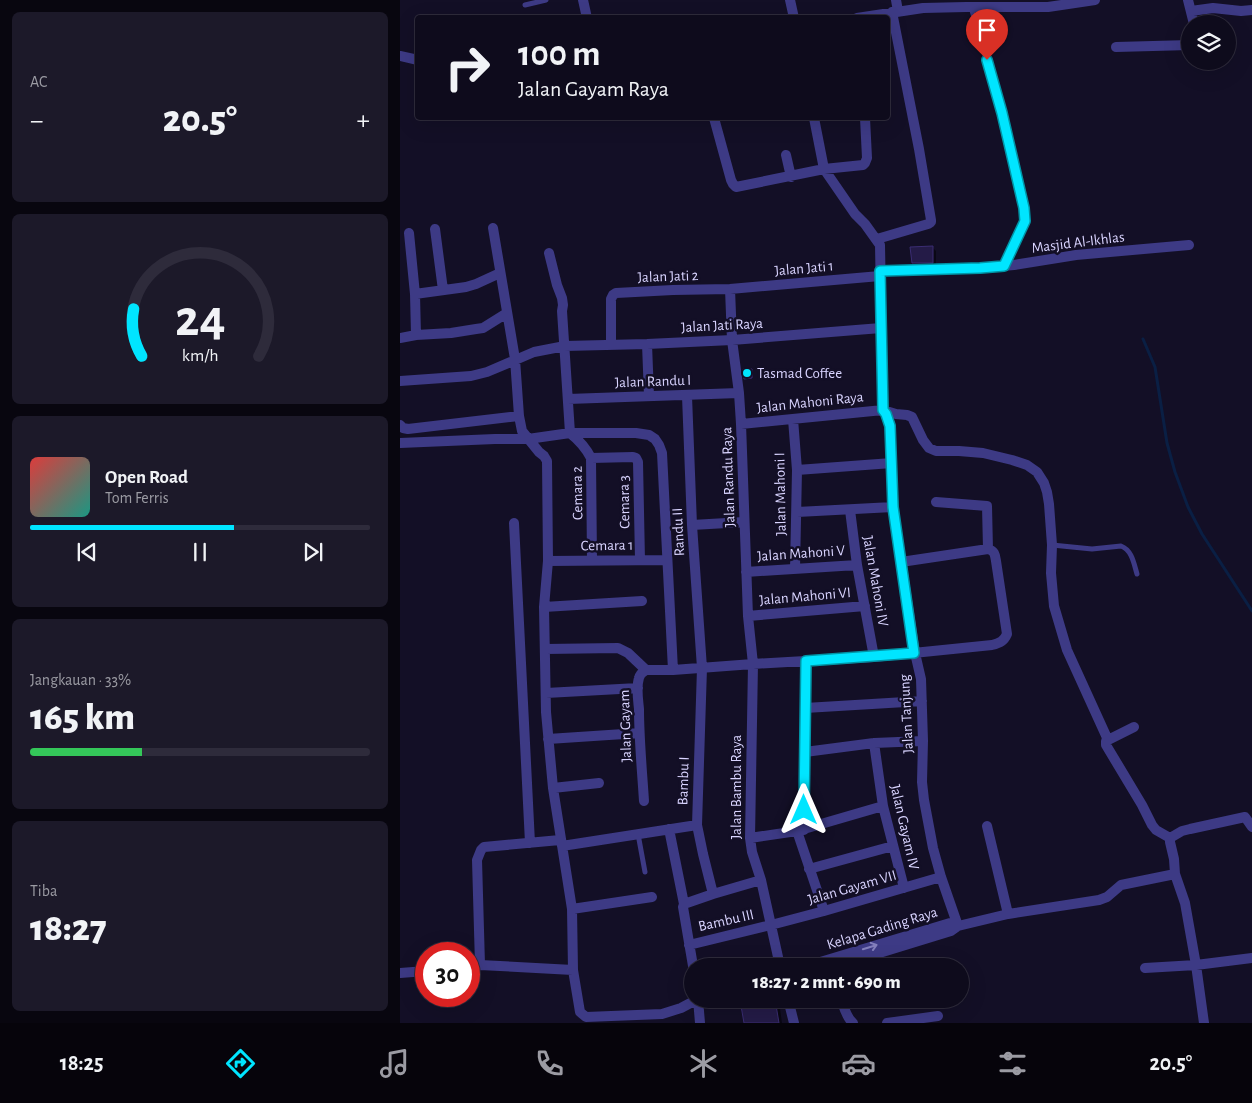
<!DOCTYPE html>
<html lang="id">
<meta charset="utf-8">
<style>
body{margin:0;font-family:"Alegreya Sans",sans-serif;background:#1c1929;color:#f1f3f6;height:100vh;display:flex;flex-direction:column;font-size:19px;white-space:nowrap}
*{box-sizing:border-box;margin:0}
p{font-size:16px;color:#9b9ba3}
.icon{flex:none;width:28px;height:28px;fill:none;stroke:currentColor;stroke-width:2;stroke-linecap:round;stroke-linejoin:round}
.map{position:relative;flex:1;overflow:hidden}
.side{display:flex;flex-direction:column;gap:12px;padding:12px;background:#08060f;width:400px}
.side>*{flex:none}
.hud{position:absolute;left:15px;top:15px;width:475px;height:105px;border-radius:5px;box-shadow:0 5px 20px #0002,0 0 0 1px #2e2b3b;background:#0e0b1c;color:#f1f3f6;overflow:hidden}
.controls{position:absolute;left:781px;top:15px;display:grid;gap:10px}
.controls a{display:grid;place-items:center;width:55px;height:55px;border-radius:50%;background:#0e0b1c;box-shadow:0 5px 20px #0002,0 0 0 1px #2e2b3b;font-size:25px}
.speed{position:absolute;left:15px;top:942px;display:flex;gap:10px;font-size:25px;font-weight:700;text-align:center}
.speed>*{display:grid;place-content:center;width:65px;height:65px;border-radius:50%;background:#0e0b1c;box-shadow:0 5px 20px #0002,0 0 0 1px #2e2b3b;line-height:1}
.speed .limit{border:8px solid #d22;background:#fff;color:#111}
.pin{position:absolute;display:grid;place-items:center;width:42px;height:42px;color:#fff;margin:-51px -21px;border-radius:50% 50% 50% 0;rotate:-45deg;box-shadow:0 0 5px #0007}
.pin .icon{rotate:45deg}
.me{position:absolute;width:55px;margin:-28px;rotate:0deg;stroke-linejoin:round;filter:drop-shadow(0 0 4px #0008)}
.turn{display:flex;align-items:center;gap:18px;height:105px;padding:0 20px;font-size:22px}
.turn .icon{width:65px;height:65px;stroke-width:2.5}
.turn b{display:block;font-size:35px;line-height:42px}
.big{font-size:38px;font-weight:800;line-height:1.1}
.side .widget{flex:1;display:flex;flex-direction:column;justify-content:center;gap:8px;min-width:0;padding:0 18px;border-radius:8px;background:#1c1929}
.side .dial{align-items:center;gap:0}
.dial svg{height:130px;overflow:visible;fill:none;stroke:#2e2b3b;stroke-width:7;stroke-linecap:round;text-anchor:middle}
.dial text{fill:#f1f3f6;stroke:none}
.song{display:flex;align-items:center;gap:15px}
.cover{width:60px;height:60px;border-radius:8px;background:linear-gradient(135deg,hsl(0 70% 55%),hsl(170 70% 35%))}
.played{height:5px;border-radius:2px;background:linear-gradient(90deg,#00e5ff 60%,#2e2b3b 60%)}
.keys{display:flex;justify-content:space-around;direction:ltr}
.heat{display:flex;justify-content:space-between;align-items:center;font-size:28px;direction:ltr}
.charge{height:8px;border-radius:4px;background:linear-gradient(90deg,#34c759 33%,#2e2b3b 0)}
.trip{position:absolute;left:284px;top:958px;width:285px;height:50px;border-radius:25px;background:#0e0b1c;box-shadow:0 5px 20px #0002,0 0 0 1px #2e2b3b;font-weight:800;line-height:50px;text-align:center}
.tab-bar{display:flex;height:80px;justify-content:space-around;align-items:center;background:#06040b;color:#9b9ba3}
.tab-bar .icon{width:35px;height:35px}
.tab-bar .active{color:#00e5ff}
.tab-bar b{font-size:22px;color:#f1f3f6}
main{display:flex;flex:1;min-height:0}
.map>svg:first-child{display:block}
</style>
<main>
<section class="side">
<div class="widget"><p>AC</p>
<div class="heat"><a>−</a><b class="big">20.5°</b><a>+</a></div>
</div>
<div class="widget dial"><svg viewBox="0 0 100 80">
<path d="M14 69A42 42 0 1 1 86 69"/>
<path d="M14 69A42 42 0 0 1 9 40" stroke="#00e5ff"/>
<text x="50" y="56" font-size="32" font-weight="700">24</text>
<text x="50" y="72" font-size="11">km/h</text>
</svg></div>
<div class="widget">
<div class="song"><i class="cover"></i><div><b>Open Road</b><p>Tom Ferris</p></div></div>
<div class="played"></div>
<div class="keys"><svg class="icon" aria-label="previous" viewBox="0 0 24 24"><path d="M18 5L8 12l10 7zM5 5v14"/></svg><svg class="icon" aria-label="pause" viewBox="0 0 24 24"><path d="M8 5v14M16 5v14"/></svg><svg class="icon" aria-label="next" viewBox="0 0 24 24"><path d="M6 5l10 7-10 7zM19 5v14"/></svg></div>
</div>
<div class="widget"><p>Jangkauan · 33%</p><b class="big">165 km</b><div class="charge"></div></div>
<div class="widget"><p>Tiba</p><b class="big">18:27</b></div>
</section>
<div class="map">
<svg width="852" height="1023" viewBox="0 0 852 1023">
<rect width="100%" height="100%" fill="#130f26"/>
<path fill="#0007" d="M533 248 536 251V265L517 266 513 263Z
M356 999H377L379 1001 382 1023H345L342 1001Z"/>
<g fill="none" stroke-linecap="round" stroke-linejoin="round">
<path stroke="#0a1f44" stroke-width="3" d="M743 339 755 367 767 443 775 472 788 507 802 534 852 611"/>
</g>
<path fill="#241b47" stroke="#3b2d73" d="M533 246V263H512L510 247Z
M343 369H352V378L344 379Z
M348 999H375L379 1023H344L340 1000Z"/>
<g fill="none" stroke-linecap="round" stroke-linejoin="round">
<path stroke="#3d3a85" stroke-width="5" d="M125 5 146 0
M571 7 602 113 624 208 625 221 604 265
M652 545 692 549 721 546C732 550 734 564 737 574
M238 834 245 872"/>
<path stroke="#3d3a85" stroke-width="10" d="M183 0 187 18
M390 0 394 18
M496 0 498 11
M788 0 794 24
M791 11 813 8 841 11 852 10
M457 18 523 8 566 7H648L695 0
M716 47 790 45
M0 56 18 60
M314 118 331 180 333 184 336 187 424 169 463 165 465 163 467 158 465 118
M414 118 424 169 455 214 465 224 480 245 483 410
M386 155 391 177
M93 228 115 359 119 416 122 431 139 452 144 456 147 461 148 561 144 607 146 712 153 788 172 909 173 970 180 1012 186 1017 262 1014 281 1008 298 999
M35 229 43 290
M9 233 15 294 16 335
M477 239 528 224 531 222V220L519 149 492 12
M149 253 157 285 162 298 163 305 162 311 170 433C180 441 186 448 191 458L192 560
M480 271 581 268 614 265 676 255 789 245
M330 289 332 340 339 393 341 424 348 616 353 664 350 838 352 852 361 880 380 966
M15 294 66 287 76 284 100 273
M0 338 16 335 51 333 76 329 83 328 107 313
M247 344 249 396
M211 345V299L213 295 216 293 273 290 330 289 480 276
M0 381 71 376 87 372 134 352 165 346 247 344 332 340 481 328
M287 396 292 525 302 668 297 825 303 854 313 894
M168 399 339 393
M483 410 486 415 490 426 493 507 515 653 521 679 523 741 522 782 524 800 533 848 541 877 558 926
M393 419 397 470 395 569
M341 424 483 410 496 414 507 415 512 417 523 440 529 448 536 451H559L583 453 612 460 627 465 637 472 644 483 647 492 649 504 652 545 651 573 654 606 667 650 708 740
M0 425 3 428 8 429 119 416
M0 443 95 439H128L170 433H236L249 435 255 439 259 445 262 453 273 670
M191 458 233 457 236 458 238 462 240 560
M397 470 492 463
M536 502 587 506 588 549
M450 510 457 565 474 657
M397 512 493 507
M114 523 130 843
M292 525 344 522
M148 561 267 560
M346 572 457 565
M144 607 242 601
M348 616 465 606
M145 649 218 648 228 653 246 670
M146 693 238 688
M405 708 522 701
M734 727 706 741V745L742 805 752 825 756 830 770 838
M148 739 239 733
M474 743 483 806 504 888
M405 752 474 743 523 741
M153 788 199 783
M244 801C242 770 239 739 239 709 238 699 236 687 239 678 240 673 243 672 246 670H273L353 664 474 657 592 645C600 643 604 641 607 634L596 561C595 555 595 551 588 549L501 562
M587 826 608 914
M269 829 284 904 283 907 293 966
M404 830 406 661
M397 831 424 911
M350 838 397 831 483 806
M162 846 297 825
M409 869 493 846
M284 904 313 894 361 880
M172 909 252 897
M289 945 371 925 424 911 541 877
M80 965 77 860 81 850 84 847 160 840
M69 966 80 965 173 970
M407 966 550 923 558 926
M437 966 551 931 558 926 608 914 699 900 707 897 721 885 775 874
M745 968 796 965 852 958
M0 973 26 971
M298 999 300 1023
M298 999 304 1001 319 999
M388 999 394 1023
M441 999C444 1007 446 1017 453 1023
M487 1023 538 1016
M804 1023 796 965 785 903 775 874 774 859 770 842V838L782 831 790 829 845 817 852 827"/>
</g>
<defs><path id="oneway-shaft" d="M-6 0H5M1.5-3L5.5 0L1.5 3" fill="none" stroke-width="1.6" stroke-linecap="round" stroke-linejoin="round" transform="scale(1.25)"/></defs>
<use stroke="#837fbc" href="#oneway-shaft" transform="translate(470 947) rotate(-17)"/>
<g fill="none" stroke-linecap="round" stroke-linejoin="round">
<defs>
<path id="route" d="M404 810 406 661 514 653 493 507 490 426 486 414 483 410 480 271 580 268 604 266 625 221 624 208 602 113 587 60"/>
</defs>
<use href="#route" stroke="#0095a6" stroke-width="12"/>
<use href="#route" stroke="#00e5ff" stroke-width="9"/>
</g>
<circle fill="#00e5ff" stroke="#130f26" stroke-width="2" cx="347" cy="373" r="5"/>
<g text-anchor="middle" stroke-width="5" stroke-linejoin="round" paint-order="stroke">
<g font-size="15" fill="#d9d4ff" stroke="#130f26">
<text transform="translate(678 242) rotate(-7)" y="5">Masjid Al-Ikhlas</text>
<text transform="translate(404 268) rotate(-5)" y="5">Jalan Jati 1</text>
<text transform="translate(268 276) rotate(-2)" y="5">Jalan Jati 2</text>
<text transform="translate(322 325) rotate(-3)" y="5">Jalan Jati Raya</text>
<text transform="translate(253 381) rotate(-2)" y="5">Jalan Randu I</text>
<text transform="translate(410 402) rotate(-6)" y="5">Jalan Mahoni Raya</text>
<text transform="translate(328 477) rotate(-92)" y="5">Jalan Randu Raya</text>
<text transform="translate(177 493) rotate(-91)" y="5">Cemara 2</text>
<text transform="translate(380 494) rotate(-91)" y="5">Jalan Mahoni I</text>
<text transform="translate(224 502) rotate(-91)" y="5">Cemara 3</text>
<text transform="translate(278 532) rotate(-93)" y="5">Randu II</text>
<text transform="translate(207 545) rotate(-1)" y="5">Cemara 1</text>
<text transform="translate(401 553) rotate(-4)" y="5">Jalan Mahoni V</text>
<text transform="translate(476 581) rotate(80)" y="5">Jalan Mahoni IV</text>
<text transform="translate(405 596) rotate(-5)" y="5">Jalan Mahoni VI</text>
<text transform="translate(506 714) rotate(-93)" y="5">Jalan Tanjung</text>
<text transform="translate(225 726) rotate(-92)" y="5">Jalan Gayam</text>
<text transform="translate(283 781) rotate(-88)" y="5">Bambu I</text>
<text transform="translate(336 787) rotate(-90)" y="5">Jalan Bambu Raya</text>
<text transform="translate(505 827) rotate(77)" y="5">Jalan Gayam IV</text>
<text transform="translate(452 887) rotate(-16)" y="5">Jalan Gayam VII</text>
<text transform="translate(326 920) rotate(-13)" y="5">Bambu III</text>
<text transform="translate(482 928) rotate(-17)" y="5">Kelapa Gading Raya</text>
</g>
<g font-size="15" fill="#d9d4ff" stroke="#130f26" text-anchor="start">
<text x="357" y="378">Tasmad Coffee</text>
</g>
</g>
</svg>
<div class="controls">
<a><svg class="icon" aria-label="layers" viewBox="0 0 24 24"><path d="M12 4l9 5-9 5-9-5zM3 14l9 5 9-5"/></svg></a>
</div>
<div class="speed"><div class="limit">30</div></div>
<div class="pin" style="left:587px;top:60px;background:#d93025"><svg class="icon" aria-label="arrive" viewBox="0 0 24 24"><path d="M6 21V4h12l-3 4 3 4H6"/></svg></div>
<svg class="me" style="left:404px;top:810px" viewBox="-20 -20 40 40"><path d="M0-17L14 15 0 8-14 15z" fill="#00e5ff" stroke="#fff" stroke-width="4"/></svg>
<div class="trip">18:27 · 2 mnt · 690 m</div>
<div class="hud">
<div class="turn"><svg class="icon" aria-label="right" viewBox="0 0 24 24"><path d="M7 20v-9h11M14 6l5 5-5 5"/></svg><div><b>100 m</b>Jalan Gayam Raya</div></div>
</div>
</div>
</main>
<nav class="tab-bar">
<b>18:25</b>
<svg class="icon active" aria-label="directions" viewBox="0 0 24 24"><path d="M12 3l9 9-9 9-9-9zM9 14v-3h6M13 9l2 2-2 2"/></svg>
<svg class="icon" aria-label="music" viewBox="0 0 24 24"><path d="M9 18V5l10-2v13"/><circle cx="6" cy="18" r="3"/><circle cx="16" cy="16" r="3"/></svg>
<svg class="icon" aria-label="phone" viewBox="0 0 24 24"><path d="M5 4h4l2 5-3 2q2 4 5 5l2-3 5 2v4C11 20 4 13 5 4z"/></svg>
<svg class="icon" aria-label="climate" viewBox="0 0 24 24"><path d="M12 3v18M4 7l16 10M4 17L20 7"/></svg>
<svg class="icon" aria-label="car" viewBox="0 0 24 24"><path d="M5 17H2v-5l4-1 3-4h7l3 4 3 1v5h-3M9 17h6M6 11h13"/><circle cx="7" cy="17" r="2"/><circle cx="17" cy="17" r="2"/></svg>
<svg class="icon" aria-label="filters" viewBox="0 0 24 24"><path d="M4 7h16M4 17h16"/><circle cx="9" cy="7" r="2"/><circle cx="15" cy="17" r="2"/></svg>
<b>20.5°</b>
</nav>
